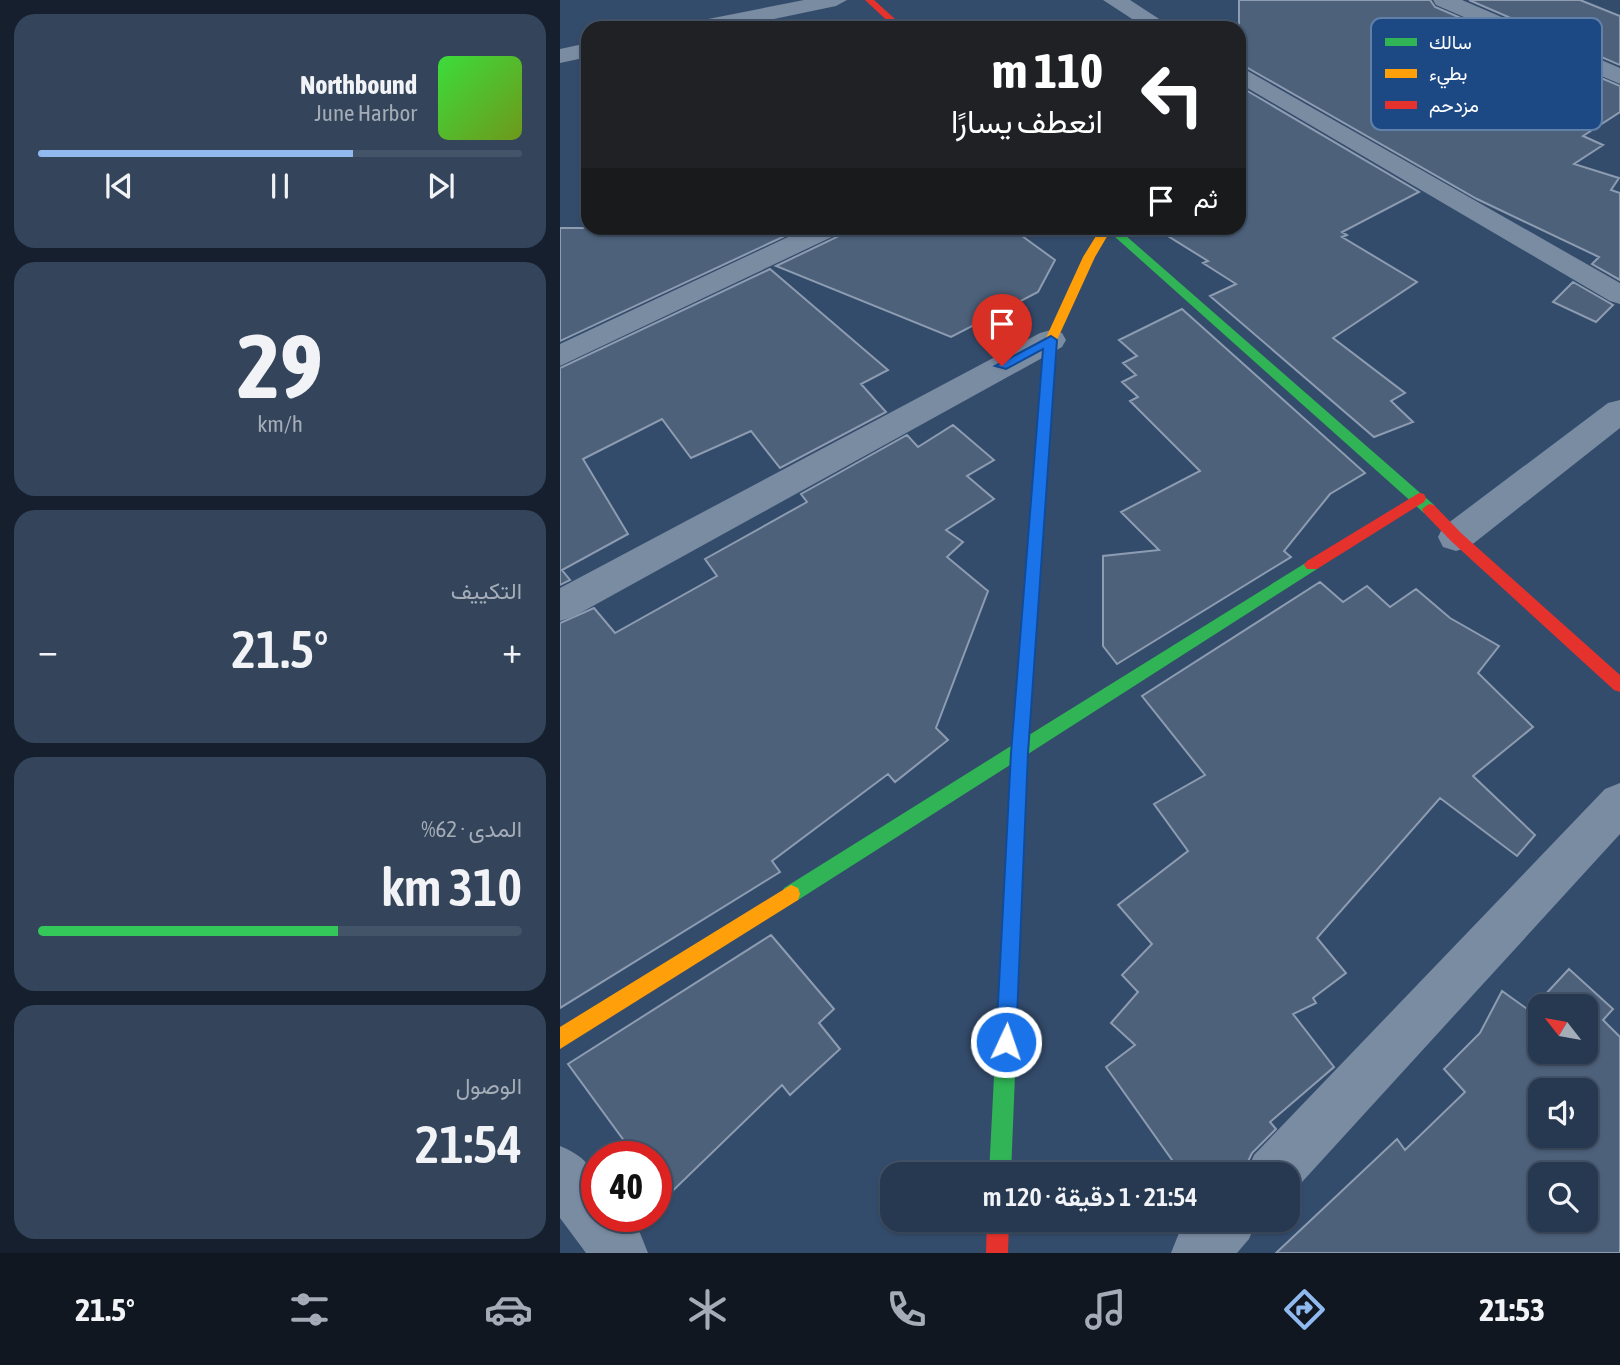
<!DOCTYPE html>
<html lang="ar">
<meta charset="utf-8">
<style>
body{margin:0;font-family:"Asap Condensed",Vazirmatn,sans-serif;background:#33445b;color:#f1f3f6;direction:rtl;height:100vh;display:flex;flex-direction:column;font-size:26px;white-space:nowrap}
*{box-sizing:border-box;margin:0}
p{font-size:23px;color:#a4acb7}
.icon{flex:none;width:38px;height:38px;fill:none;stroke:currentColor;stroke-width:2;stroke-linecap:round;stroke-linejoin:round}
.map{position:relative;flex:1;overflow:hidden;direction:ltr}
.drawer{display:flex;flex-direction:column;gap:14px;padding:14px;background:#151f2d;width:560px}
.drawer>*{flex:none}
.banner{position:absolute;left:21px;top:21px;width:665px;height:214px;border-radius:21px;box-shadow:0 2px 5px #0004,0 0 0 2px #435368;direction:rtl;background:#202124;color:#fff;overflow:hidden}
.needle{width:46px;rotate:301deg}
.buttons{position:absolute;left:968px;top:994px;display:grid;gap:14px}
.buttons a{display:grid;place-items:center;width:70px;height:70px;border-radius:14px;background:#273951;box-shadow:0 2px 5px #0004,0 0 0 2px #435368;font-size:35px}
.speed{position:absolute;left:21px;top:1141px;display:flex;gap:14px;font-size:35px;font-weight:700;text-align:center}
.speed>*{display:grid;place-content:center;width:91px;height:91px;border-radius:50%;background:#273951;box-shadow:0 2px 5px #0004,0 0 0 2px #435368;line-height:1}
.speed .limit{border:10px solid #d22;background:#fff;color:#111}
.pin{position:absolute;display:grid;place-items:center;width:60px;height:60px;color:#fff;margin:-72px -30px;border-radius:50% 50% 50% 0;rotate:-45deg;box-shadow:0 0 7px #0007}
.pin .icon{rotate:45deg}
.me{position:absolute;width:77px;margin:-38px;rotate:3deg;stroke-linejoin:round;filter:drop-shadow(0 0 5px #0008)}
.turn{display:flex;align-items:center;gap:24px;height:147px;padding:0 28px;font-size:32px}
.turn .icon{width:91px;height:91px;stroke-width:2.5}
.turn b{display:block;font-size:49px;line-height:60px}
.then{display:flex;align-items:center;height:66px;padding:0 28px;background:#0003;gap:14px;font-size:26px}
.big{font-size:52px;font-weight:600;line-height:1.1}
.drawer .tile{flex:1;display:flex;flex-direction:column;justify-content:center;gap:10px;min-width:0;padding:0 24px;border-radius:21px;background:#33445b}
.drawer .dial{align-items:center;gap:0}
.dial b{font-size:91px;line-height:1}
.song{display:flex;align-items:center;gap:21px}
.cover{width:84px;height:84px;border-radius:10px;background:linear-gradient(135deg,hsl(120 70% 55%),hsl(80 70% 35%))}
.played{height:7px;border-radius:4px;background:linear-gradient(90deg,#90b9f0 65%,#435368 65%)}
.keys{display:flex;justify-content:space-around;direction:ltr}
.heat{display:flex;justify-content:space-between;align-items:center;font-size:38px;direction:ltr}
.charge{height:10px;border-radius:5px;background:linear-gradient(90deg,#34c759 62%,#435368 0)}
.trip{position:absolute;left:320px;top:1162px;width:420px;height:70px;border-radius:21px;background:#273951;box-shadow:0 2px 5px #0004,0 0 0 2px #435368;font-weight:600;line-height:70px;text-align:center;direction:rtl}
.tab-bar{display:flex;height:112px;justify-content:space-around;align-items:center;background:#101720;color:#a4acb7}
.tab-bar .icon{width:49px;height:49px}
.tab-bar .active{color:#90b9f0}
.tab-bar b{font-size:32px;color:#f1f3f6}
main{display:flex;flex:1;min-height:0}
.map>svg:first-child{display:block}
</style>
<main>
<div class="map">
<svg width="1060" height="1253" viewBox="0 0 1060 1253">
<rect width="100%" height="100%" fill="#344c6c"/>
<path fill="#4d617b" stroke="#8d9cb0" stroke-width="2" fill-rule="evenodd" d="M679 0H870L875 7 1060 86V112L1023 136 1043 145 1014 164 1059 178 1051 190 1060 193V280L1032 264 1039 257 917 199 679 63Z
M909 0H1020L1060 16V65Z
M679 86 859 192 782 232 787 235 782 237 857 282 773 338 845 393 831 401 853 422 814 437 650 296 676 284 643 263 648 261 595 228H679Z
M0 228H242L0 341Z
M285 228H451L495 260 478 292 391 337 216 266 279 236Z
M210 269 328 370 301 384 326 412 220 468 191 431 131 458 102 419 23 459 68 534 2 570 10 580 0 585V368Z
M1013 282 1053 305 1036 322 993 302Z
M622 309 805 473 770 494 724 551 731 557 557 664 543 646V556L599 550 561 512 640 471 570 401 578 397 562 382 576 375 563 363 577 356 559 340Z
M393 425 434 460 407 476 434 499 386 530 403 542 387 557 428 591 376 728 388 740 335 782 328 774 212 861 220 872 0 1008V623L34 608 55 633 157 576 145 559 247 502 241 494 347 435 358 447Z
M760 582 783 602 807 586 830 607 856 589 890 618 939 646 918 673 973 727 913 776 975 835 957 856 880 798 757 938 786 973 753 998 756 1003 733 1014 774 1067 710 1122 716 1129 692 1153 682 1174H622L546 1067 575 1045 551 1023 578 992 562 975 592 944 558 905 628 851 594 804 645 775 582 696Z
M211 935 274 1009 259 1023 280 1049 230 1095 222 1085 96 1207V1157H76L8 1064Z
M1009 969 1053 1009 1043 1020 1060 1037V1253H716L837 1139 845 1150 905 1092 884 1069 920 1033 942 991 970 1011ZM980 1006H1026V1052H980ZM980 1090H1026V1136H980ZM980 1174H1026V1220H980Z"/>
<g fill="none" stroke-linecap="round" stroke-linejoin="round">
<path fill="#7a8ca2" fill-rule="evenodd" d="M244 0H287L276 6 171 28H127L138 21Z
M543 0H570L613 28H586Z
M873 0H902L1060 68V84L876 5Z
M28 43V57L0 63V49Z
M679 66 1060 283V304L1050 301 679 83Z
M247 228H282L278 234 0 366V344Z
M491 330 502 333 506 340 502 347 13 617 0 621V588L480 333Z
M1060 400V428L909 547 896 551 883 547 878 537 883 527 1048 403Z
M1060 783V834L732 1193 728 1194V1174H686L694 1155 1045 789Z
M0 1146C38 1162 37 1179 37 1216H66L80 1233 88 1253H26L0 1218Z
M632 1220H697L689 1239 677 1253H611L619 1233Z"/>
<path fill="#30b455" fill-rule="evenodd" d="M545 228H557L874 505 876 509 874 513H864Z
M752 559 760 565 757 569 468 754 451 1174H429L450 765 238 900 231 903 224 900 222 894 224 888 451 746 465 604H475L478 608 469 735Z"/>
<path fill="#ff9f0a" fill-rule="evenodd" d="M541 228H552L535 257 497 340 478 608 475 612H465L462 608 485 340 523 257Z
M231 885 238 888 240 894 238 900 0 1049V1027Z"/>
<path fill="#e5322d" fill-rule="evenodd" d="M305 0H314L345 28H335Z
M859 493 864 494 866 498 864 502 757 569H747L744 565 747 561Z
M869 504 874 505 901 533 1060 675V692L1054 690 891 541 864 513 862 509Z
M427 1220H449L448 1253H426Z"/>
</g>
<path fill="#1a73e8" stroke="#114b97" stroke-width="2" d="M491 336 497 340 468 753 456 1042 453 1050 446 1053 439 1050 436 1042 451 753 483 349 446 369 435 366Z"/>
<rect x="811" y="18" width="231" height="112" rx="10" fill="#1c4984" stroke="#6080a9" stroke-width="2"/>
<rect x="825" y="38" width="32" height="8" fill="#30b455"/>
<rect x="825" y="69" width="32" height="9" fill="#ff9f0a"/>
<rect x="825" y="101" width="32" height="8" fill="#e5322d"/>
<g font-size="19" fill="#fff">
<text x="869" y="49">سالك</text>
<text x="869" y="80">بطيء</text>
<text x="869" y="112">مزدحم</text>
</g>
</svg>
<div class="buttons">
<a><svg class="needle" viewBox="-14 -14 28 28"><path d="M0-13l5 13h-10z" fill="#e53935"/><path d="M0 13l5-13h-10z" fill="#a4acb7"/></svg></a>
<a><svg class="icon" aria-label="sound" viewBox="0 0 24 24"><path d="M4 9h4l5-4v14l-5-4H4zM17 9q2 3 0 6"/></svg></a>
<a><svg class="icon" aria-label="search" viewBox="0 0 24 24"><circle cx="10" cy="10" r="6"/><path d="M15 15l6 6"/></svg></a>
</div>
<div class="speed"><div class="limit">40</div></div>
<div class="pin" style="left:442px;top:366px;background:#d93025"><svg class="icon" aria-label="arrive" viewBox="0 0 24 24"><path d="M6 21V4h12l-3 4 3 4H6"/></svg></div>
<svg class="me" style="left:446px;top:1042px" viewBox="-20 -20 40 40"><circle r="17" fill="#1a73e8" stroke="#fff" stroke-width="3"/><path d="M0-11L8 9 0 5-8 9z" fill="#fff"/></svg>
<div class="trip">21:54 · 1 دقيقة · 120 m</div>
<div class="banner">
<div class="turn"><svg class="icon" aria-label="left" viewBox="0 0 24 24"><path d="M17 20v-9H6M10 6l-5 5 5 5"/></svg><div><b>110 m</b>انعطف يسارًا</div></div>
<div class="then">ثم<svg class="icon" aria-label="arrive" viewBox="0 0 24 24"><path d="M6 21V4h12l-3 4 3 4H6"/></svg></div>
</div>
</div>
<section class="drawer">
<div class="tile">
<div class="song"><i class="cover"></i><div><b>Northbound</b><p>June Harbor</p></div></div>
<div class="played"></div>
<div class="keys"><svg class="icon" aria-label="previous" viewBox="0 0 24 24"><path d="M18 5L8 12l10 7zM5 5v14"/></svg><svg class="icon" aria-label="pause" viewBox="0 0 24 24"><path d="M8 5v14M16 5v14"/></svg><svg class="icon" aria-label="next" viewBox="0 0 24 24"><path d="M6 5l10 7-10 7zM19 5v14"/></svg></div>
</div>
<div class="tile dial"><b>29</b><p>km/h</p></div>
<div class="tile"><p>التكييف</p>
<div class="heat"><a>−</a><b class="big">21.5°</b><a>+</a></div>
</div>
<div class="tile"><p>المدى · 62%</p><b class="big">310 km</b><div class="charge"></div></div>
<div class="tile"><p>الوصول</p><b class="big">21:54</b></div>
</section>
</main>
<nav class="tab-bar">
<b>21:53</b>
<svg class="icon active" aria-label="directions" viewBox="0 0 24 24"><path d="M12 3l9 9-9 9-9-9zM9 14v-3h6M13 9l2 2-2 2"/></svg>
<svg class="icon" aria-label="music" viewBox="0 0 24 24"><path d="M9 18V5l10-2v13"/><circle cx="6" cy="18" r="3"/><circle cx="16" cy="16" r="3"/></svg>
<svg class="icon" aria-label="phone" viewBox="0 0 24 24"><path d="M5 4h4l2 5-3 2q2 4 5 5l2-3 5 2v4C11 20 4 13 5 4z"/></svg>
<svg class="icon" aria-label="climate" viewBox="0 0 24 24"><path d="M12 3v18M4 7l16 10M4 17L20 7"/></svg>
<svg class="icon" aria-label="car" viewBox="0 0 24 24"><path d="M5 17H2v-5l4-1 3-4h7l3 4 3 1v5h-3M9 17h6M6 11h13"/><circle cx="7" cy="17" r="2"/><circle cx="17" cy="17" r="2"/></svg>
<svg class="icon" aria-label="filters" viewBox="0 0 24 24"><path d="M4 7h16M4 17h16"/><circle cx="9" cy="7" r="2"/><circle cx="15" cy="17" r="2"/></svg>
<b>21.5°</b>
</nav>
